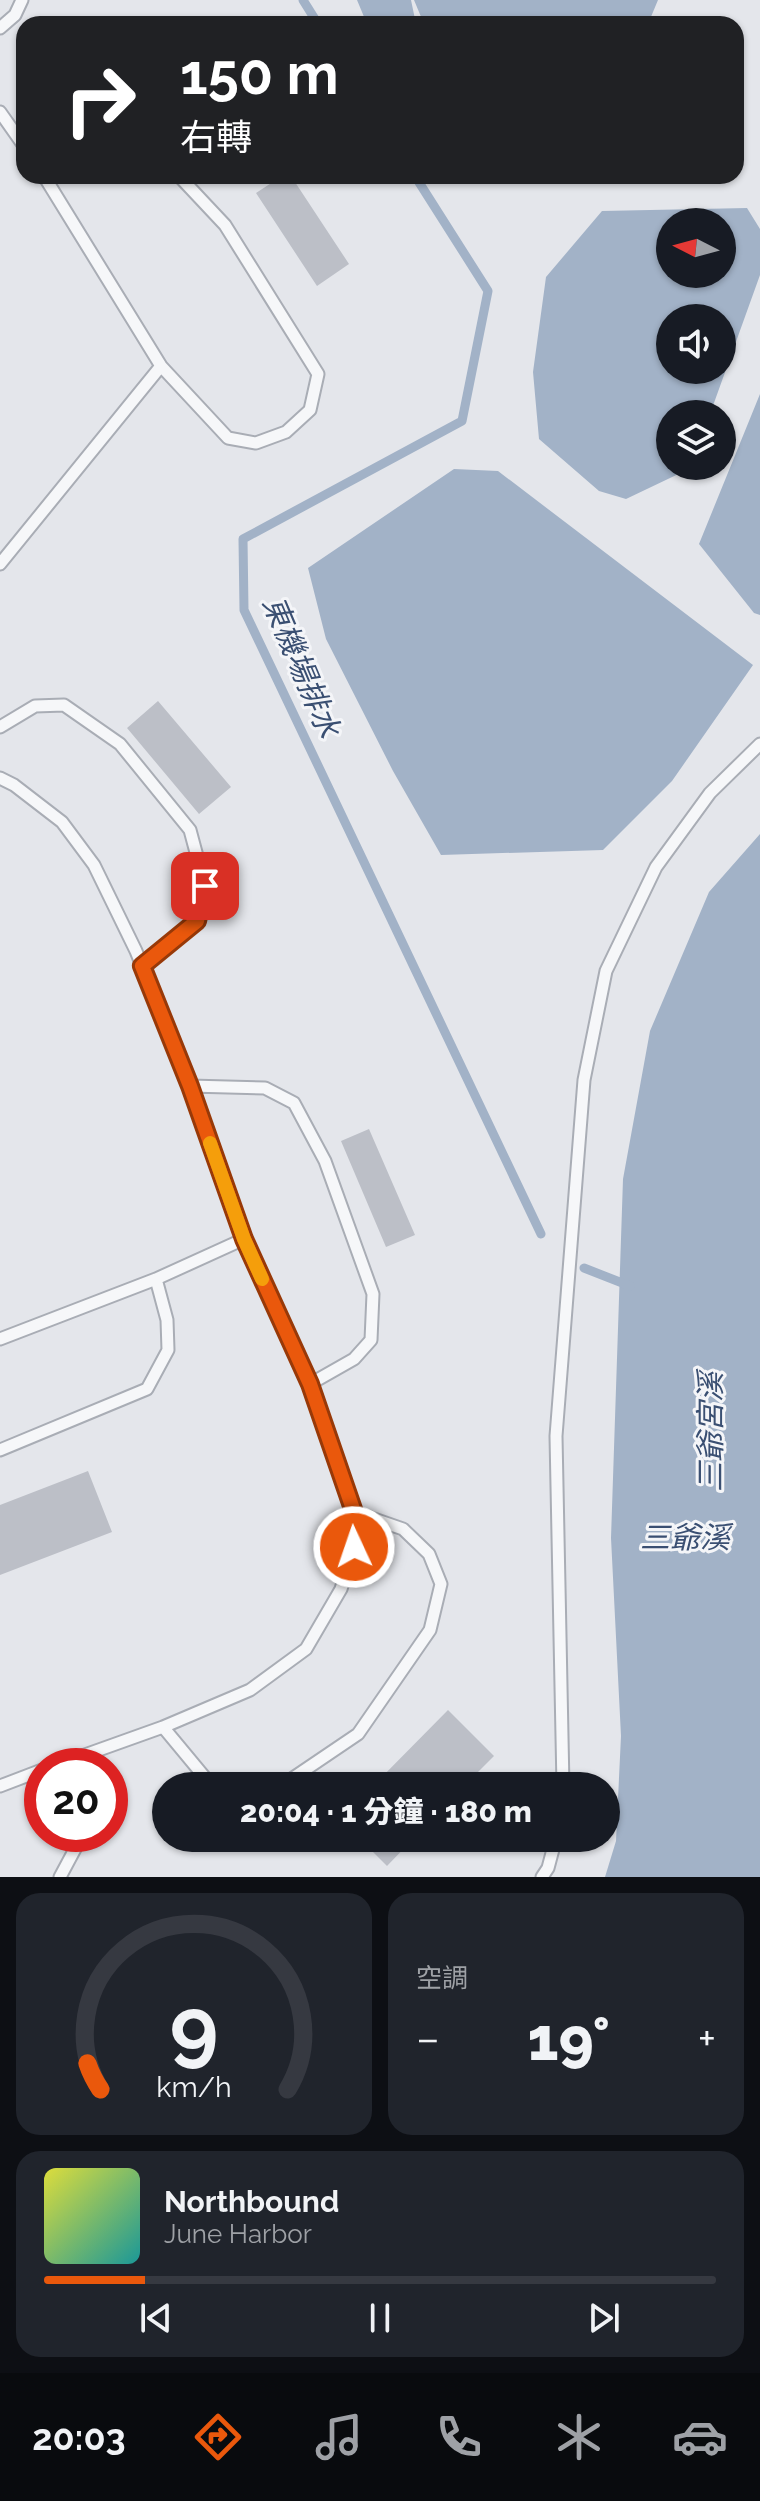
<!DOCTYPE html>
<html lang="zh-TW">
<meta charset="utf-8">
<style>
body{margin:0;font-family:Raleway,"Noto Sans TC",sans-serif;background:#20242c;color:#f1f3f6;height:100vh;display:flex;flex-direction:column;font-size:30px;white-space:nowrap}
*{box-sizing:border-box;margin:0}
p{font-size:26px;color:#9ea1a6}
.icon{flex:none;width:44px;height:44px;fill:none;stroke:currentColor;stroke-width:2;stroke-linecap:round;stroke-linejoin:round}
.map{position:relative;height:1877px;overflow:hidden}
.side{display:flex;flex-direction:column;gap:16px;padding:16px;background:#0d0f14;flex:1}
.side>*{flex:none}
.banner{position:absolute;left:16px;top:16px;width:728px;height:168px;border-radius:24px;box-shadow:0 2px 6px #0004;background:#202124;color:#fff;overflow:hidden}
.needle{width:52px;rotate:276deg}
.tools{position:absolute;left:656px;top:208px;display:grid;gap:16px}
.tools a{display:grid;place-items:center;width:80px;height:80px;border-radius:50%;background:#171b24;box-shadow:0 2px 6px #0004;font-size:40px}
.speed{position:absolute;left:24px;top:1748px;display:flex;gap:16px;font-size:40px;font-weight:700;text-align:center}
.speed>*{display:grid;place-content:center;width:104px;height:104px;border-radius:50%;background:#171b24;box-shadow:0 2px 6px #0004;line-height:1}
.speed .limit{border:12px solid #d22;background:#fff;color:#111}
.pin{position:absolute;display:grid;place-items:center;width:68px;height:68px;color:#fff;margin:-34px;border-radius:16px;box-shadow:0 4px 12px #0006}
.me{position:absolute;width:88px;margin:-44px;rotate:357deg;stroke-linejoin:round;filter:drop-shadow(0 0 6px #0008)}
.turn{display:flex;align-items:center;gap:28px;height:168px;padding:0 32px;font-size:36px}
.turn .icon{width:104px;height:104px;stroke-width:2.5}
.turn b{display:block;font-size:56px;line-height:68px}
.big{font-size:60px;font-weight:800;line-height:1.1}
.side .widget{flex:1;display:flex;flex-direction:column;justify-content:center;gap:12px;min-width:0;padding:0 28px;border-radius:24px;background:#20242c}
.side .dial{align-items:center;gap:0}
.dial svg{height:208px;overflow:visible;fill:none;stroke:#363941;stroke-width:7;stroke-linecap:round;text-anchor:middle}
.dial text{fill:#f1f3f6;stroke:none}
.song{display:flex;align-items:center;gap:24px}
.cover{width:96px;height:96px;border-radius:12px;background:linear-gradient(135deg,hsl(60 70% 55%),hsl(180 70% 35%))}
.played{height:8px;border-radius:4px;background:linear-gradient(90deg,#ea580c 15%,#363941 15%)}
.keys{display:flex;justify-content:space-around;direction:ltr}
.heat{display:flex;justify-content:space-between;align-items:center;font-size:44px;direction:ltr}
.side .tiles{flex:1;display:grid;gap:16px;grid-template-columns:1fr 1fr}
.widget:last-child{grid-column:span 2}
.trip{position:absolute;left:152px;top:1772px;width:468px;height:80px;border-radius:40px;background:#171b24;box-shadow:0 2px 6px #0004;font-weight:800;line-height:80px;text-align:center}
.dock{display:flex;height:128px;justify-content:space-around;align-items:center;background:#090b0e;color:#9ea1a6}
.dock .icon{width:56px;height:56px}
.dock .current{color:#ea580c}
.dock b{font-size:36px;color:#f1f3f6}
.map>svg:first-child{display:block}
</style>
<div class="map">
<svg width="760" height="1877" viewBox="0 0 760 1877">
<rect width="100%" height="100%" fill="#e4e6eb"/>
<path fill="#a2b2c7" fill-rule="evenodd" d="M357 0H411L416 24H367Z
M414 0H658L648 24H424Z
M747 208 760 229V275L710 414H670V466H691V468L626 499 599 491 539 439 533 372 546 277 602 211ZM722 222V274H670V222ZM722 318V370H670V318Z
M760 394V615L754 613 699 544Z
M454 469 498 471 753 665 672 781 603 850 441 855 393 771 326 639 308 568Z
M760 834V1877H605L616 1841 621 1736 611 1538 623 1179 650 1031 709 892Z"/>
<g fill="none" stroke-linecap="round" stroke-linejoin="round">
<path stroke="#a2b2c7" stroke-width="9" d="M303 0 318 24
M415 176 488 291 462 421 243 539 244 610 541 1234
M584 1268 630 1286"/>
</g>
<path fill="#bcbfc7" d="M282 176H291L349 264 317 286 256 193Z
M158 701 231 787 199 814 127 728Z
M369 1129 415 1235 386 1247 341 1141Z
M88 1471 112 1532 0 1575V1505Z
M448 1710 494 1756 464 1786H373Z
M359 1838H414L387 1866Z"/>
<g fill="none" stroke-linecap="round" stroke-linejoin="round">
<defs>
<path id="service" d="M0 28 15 15 22 0
M0 112 24 146
M161 366 228 438 256 443 286 432 310 410 318 374 225 225 179 176
M0 564 161 366 44 176
M0 727 35 706 64 705 120 744 190 830 205 886 197 921 142 966
M0 778 14 785 62 822 94 865 136 951 190 1086 244 1239 310 1384 354 1512V1547L341 1589 306 1649 250 1690 163 1727 54 1766
M190 1086 265 1088 294 1103 325 1161 373 1294 371 1340 354 1359 310 1384
M0 1339 156 1279 244 1239
M0 1450 147 1389 168 1350 167 1320 156 1279
M163 1727 212 1786
M0 1786 42 1770
M274 1786 290 1780 358 1734 430 1630 441 1584 429 1554 403 1529 354 1512
M563 1786 556 1436 584 1080 606 971 656 867 710 793 760 744
M60 1877 75 1849 79 1834
M542 1877 548 1868 556 1838"/>
</defs>
<use href="#service" stroke="#a9adb5" stroke-width="15"/>
<use href="#service" stroke="#f6f7f9" stroke-width="11"/>
</g>
<g fill="none" stroke-linecap="round" stroke-linejoin="round">
<defs>
<path id="route" d="M205 886 197 921 142 966 190 1086 244 1239 310 1384 354 1512V1547"/>
</defs>
<use href="#route" stroke="#983908" stroke-width="20"/>
<use href="#route" stroke="#ea580c" stroke-width="14"/>
<path stroke="#f59e0b" stroke-width="14" d="M210 1143 244 1239 262 1279"/>
</g>
<g text-anchor="middle" stroke-width="6" stroke-linejoin="round" paint-order="stroke">
<g font-size="30" font-style="italic" fill="#3a4f72" stroke="#f4f5f8">
<text transform="translate(301 667) rotate(67)" y="10">東機場排水</text>
<text transform="translate(711 1432) rotate(-90)" y="10">三爺宮溪</text>
<text x="685" y="1548">三爺溪</text>
</g>
</g>
</svg>
<div class="tools">
<a><svg class="needle" viewBox="-14 -14 28 28"><path d="M0-13l5 13h-10z" fill="#e53935"/><path d="M0 13l5-13h-10z" fill="#9ea1a6"/></svg></a>
<a><svg class="icon" aria-label="sound" viewBox="0 0 24 24"><path d="M4 9h4l5-4v14l-5-4H4zM17 9q2 3 0 6"/></svg></a>
<a><svg class="icon" aria-label="layers" viewBox="0 0 24 24"><path d="M12 4l9 5-9 5-9-5zM3 14l9 5 9-5"/></svg></a>
</div>
<div class="speed"><div class="limit">20</div></div>
<div class="pin" style="left:205px;top:886px;background:#d93025"><svg class="icon" aria-label="arrive" viewBox="0 0 24 24"><path d="M6 21V4h12l-3 4 3 4H6"/></svg></div>
<svg class="me" style="left:354px;top:1547px" viewBox="-20 -20 40 40"><circle r="17" fill="#ea580c" stroke="#fff" stroke-width="3"/><path d="M0-11L8 9 0 5-8 9z" fill="#fff"/></svg>
<div class="trip">20:04 · 1 分鐘 · 180 m</div>
<div class="banner">
<div class="turn"><svg class="icon" aria-label="right" viewBox="0 0 24 24"><path d="M7 20v-9h11M14 6l5 5-5 5"/></svg><div><b>150 m</b>右轉</div></div>
</div>
</div>
<section class="side">
<div class="tiles">
<div class="widget dial"><svg viewBox="0 0 100 80">
<path d="M14 69A42 42 0 1 1 86 69"/>
<path d="M14 69A42 42 0 0 1 9 59" stroke="#ea580c"/>
<text x="50" y="56" font-size="32" font-weight="700">9</text>
<text x="50" y="72" font-size="11">km/h</text>
</svg></div>
<div class="widget"><p>空調</p>
<div class="heat"><a>−</a><b class="big">19°</b><a>+</a></div>
</div>
<div class="widget">
<div class="song"><i class="cover"></i><div><b>Northbound</b><p>June Harbor</p></div></div>
<div class="played"></div>
<div class="keys"><svg class="icon" aria-label="previous" viewBox="0 0 24 24"><path d="M18 5L8 12l10 7zM5 5v14"/></svg><svg class="icon" aria-label="pause" viewBox="0 0 24 24"><path d="M8 5v14M16 5v14"/></svg><svg class="icon" aria-label="next" viewBox="0 0 24 24"><path d="M6 5l10 7-10 7zM19 5v14"/></svg></div>
</div>
</div>
</section>
<nav class="dock">
<b>20:03</b>
<svg class="icon current" aria-label="directions" viewBox="0 0 24 24"><path d="M12 3l9 9-9 9-9-9zM9 14v-3h6M13 9l2 2-2 2"/></svg>
<svg class="icon" aria-label="music" viewBox="0 0 24 24"><path d="M9 18V5l10-2v13"/><circle cx="6" cy="18" r="3"/><circle cx="16" cy="16" r="3"/></svg>
<svg class="icon" aria-label="phone" viewBox="0 0 24 24"><path d="M5 4h4l2 5-3 2q2 4 5 5l2-3 5 2v4C11 20 4 13 5 4z"/></svg>
<svg class="icon" aria-label="climate" viewBox="0 0 24 24"><path d="M12 3v18M4 7l16 10M4 17L20 7"/></svg>
<svg class="icon" aria-label="car" viewBox="0 0 24 24"><path d="M5 17H2v-5l4-1 3-4h7l3 4 3 1v5h-3M9 17h6M6 11h13"/><circle cx="7" cy="17" r="2"/><circle cx="17" cy="17" r="2"/></svg>
</nav>
